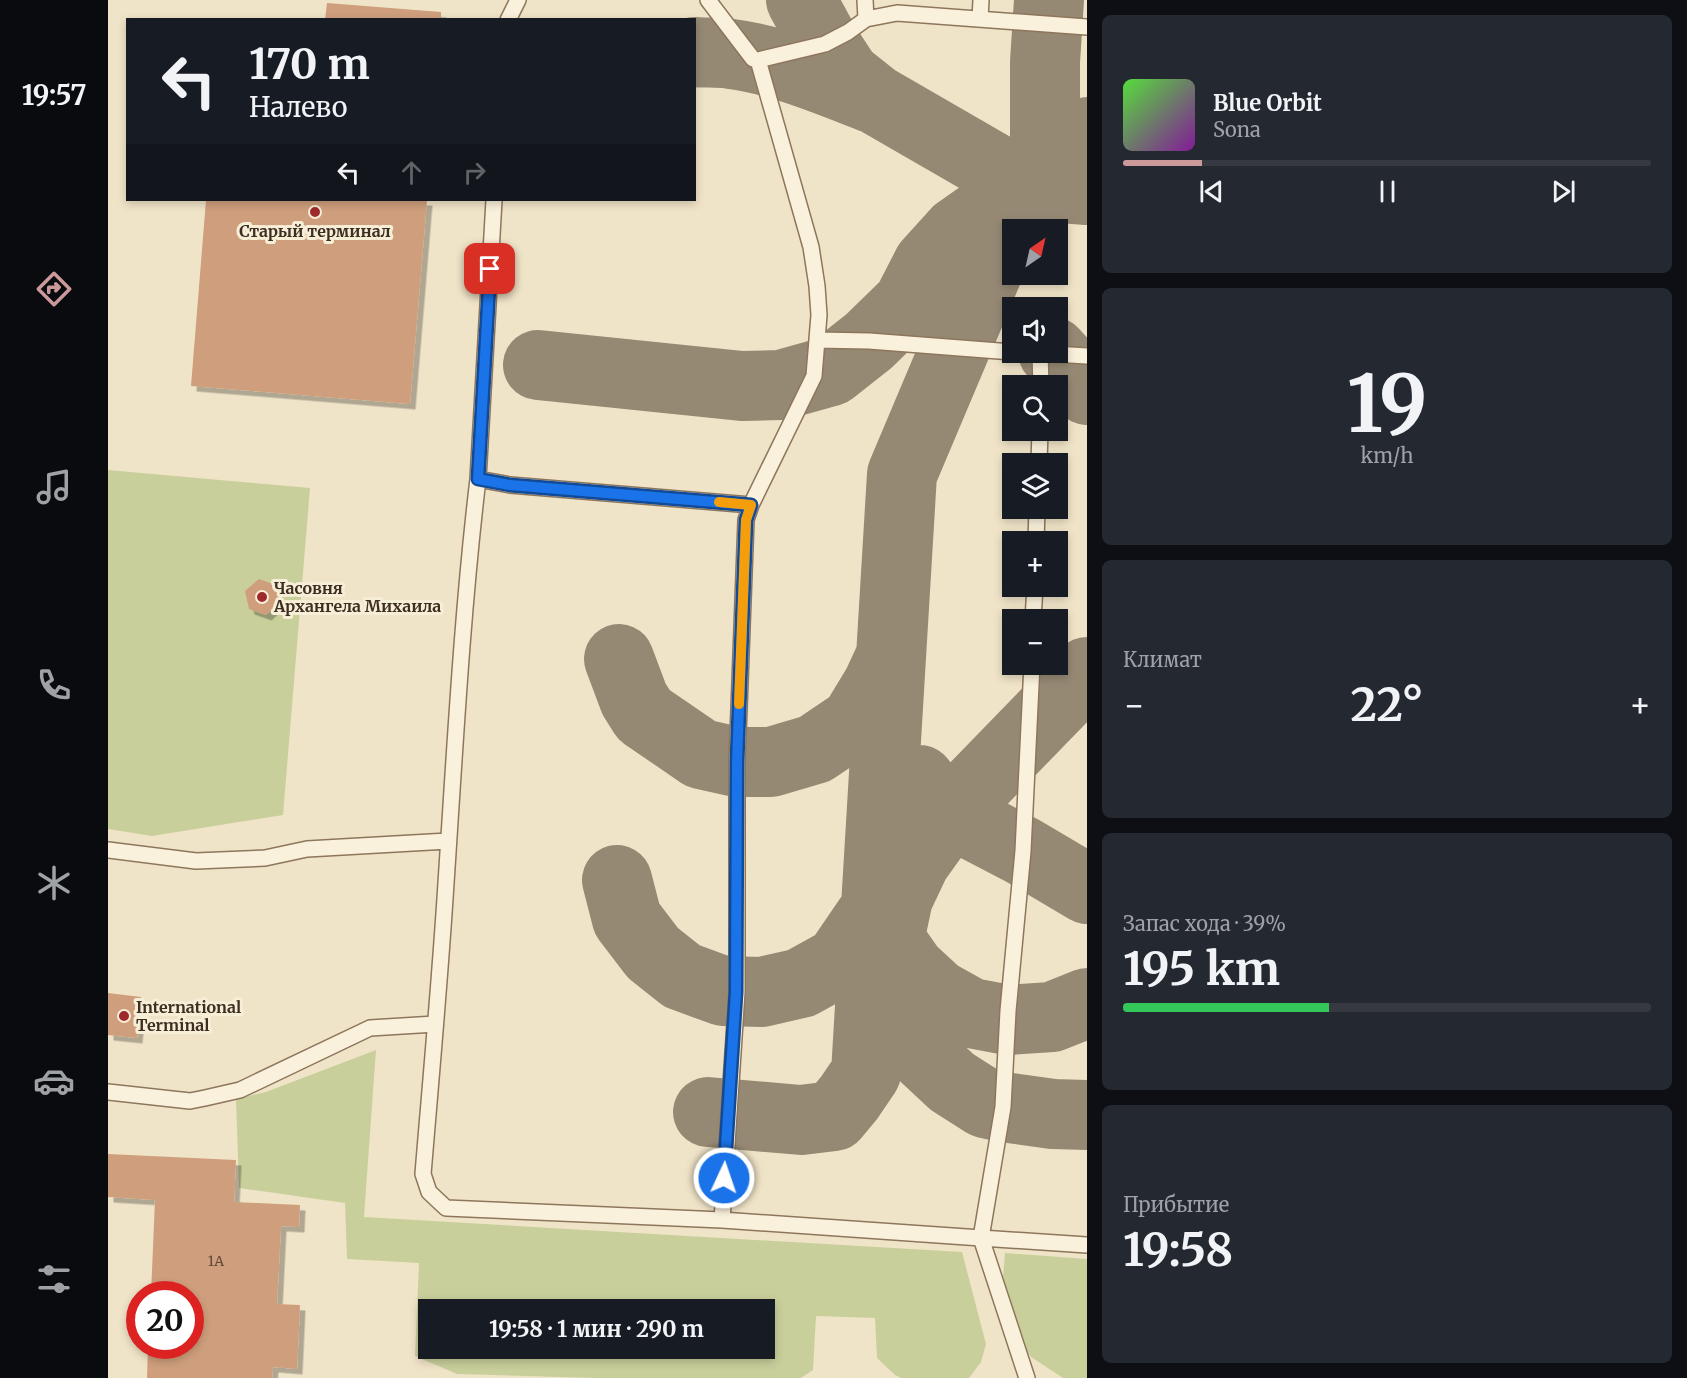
<!DOCTYPE html>
<html lang="ru">
<meta charset="utf-8">
<style>
body{margin:0;font-family:Merriweather,serif;background:#242831;color:#f1f3f6;height:100vh;display:flex;flex-direction:column;font-size:22px;white-space:nowrap}
*{box-sizing:border-box;margin:0}
p{font-size:20px;color:#9ea1a6}
.icon{flex:none;width:33px;height:33px;fill:none;stroke:currentColor;stroke-width:2;stroke-linecap:round;stroke-linejoin:round}
.map{position:relative;flex:1;overflow:hidden}
.side{display:flex;flex-direction:column;gap:15px;padding:15px;background:#0d0f14;width:600px}
.side>*{flex:none}
.banner{position:absolute;left:18px;top:18px;width:570px;height:183px;border-radius:0px;box-shadow:0 3px 9px #0003;background:#171b24;color:#f1f3f6;overflow:hidden}
.needle{width:39px;rotate:34deg}
.fabs{position:absolute;left:894px;top:219px;display:grid;gap:12px}
.fabs a{display:grid;place-items:center;width:66px;height:66px;border-radius:0px;background:#171b24;box-shadow:0 3px 9px #0003;font-size:30px}
.speed{position:absolute;left:18px;top:1281px;display:flex;gap:12px;font-size:30px;font-weight:700;text-align:center}
.speed>*{display:grid;place-content:center;width:78px;height:78px;border-radius:50%;background:#171b24;box-shadow:0 3px 9px #0003;line-height:1}
.speed .limit{border:9px solid #d22;background:#fff;color:#111}
.pin{position:absolute;display:grid;place-items:center;width:51px;height:51px;color:#fff;margin:-26px;border-radius:12px;box-shadow:0 3px 9px #0006}
.me{position:absolute;width:66px;margin:-33px;rotate:3deg;stroke-linejoin:round;filter:drop-shadow(0 0 4px #0008)}
.turn{display:flex;align-items:center;gap:21px;height:126px;padding:0 24px;font-size:27px}
.turn .icon{width:78px;height:78px;stroke-width:2.5}
.turn b{display:block;font-size:42px;line-height:51px}
.lanes{display:flex;align-items:center;height:57px;padding:0 24px;background:#0003;justify-content:center;gap:30px;direction:ltr}
.lanes .off{opacity:.35}
.big{font-size:45px;font-weight:700;line-height:1.1}
.side .card{flex:1;display:flex;flex-direction:column;justify-content:center;gap:9px;min-width:0;padding:0 21px;border-radius:9px;background:#242831}
.side .dial{align-items:center;gap:0}
.dial b{font-size:78px;line-height:1}
.song{display:flex;align-items:center;gap:18px}
.cover{width:72px;height:72px;border-radius:9px;background:linear-gradient(135deg,hsl(110 70% 55%),hsl(290 70% 35%))}
.played{height:6px;border-radius:3px;background:linear-gradient(90deg,#cc999b 15%,#363941 15%)}
.keys{display:flex;justify-content:space-around;direction:ltr}
.heat{display:flex;justify-content:space-between;align-items:center;font-size:33px;direction:ltr}
.charge{height:9px;border-radius:4px;background:linear-gradient(90deg,#34c759 39%,#363941 0)}
.trip{position:absolute;left:310px;top:1299px;width:357px;height:60px;border-radius:0px;background:#171b24;box-shadow:0 3px 9px #0003;font-weight:700;line-height:60px;text-align:center}
main{display:flex;flex:1;min-height:0}
.menu{display:flex;flex-direction:column;width:108px;justify-content:space-around;align-items:center;background:#090b0e;color:#9ea1a6}
.menu .icon{width:42px;height:42px}
.menu .current{color:#cc999b}
.menu b{font-size:27px;color:#f1f3f6}
.map>svg:first-child{display:block}
</style>
<main>
<nav class="menu">
<b>19:57</b>
<svg class="icon current" aria-label="directions" viewBox="0 0 24 24"><path d="M12 3l9 9-9 9-9-9zM9 14v-3h6M13 9l2 2-2 2"/></svg>
<svg class="icon" aria-label="music" viewBox="0 0 24 24"><path d="M9 18V5l10-2v13"/><circle cx="6" cy="18" r="3"/><circle cx="16" cy="16" r="3"/></svg>
<svg class="icon" aria-label="phone" viewBox="0 0 24 24"><path d="M5 4h4l2 5-3 2q2 4 5 5l2-3 5 2v4C11 20 4 13 5 4z"/></svg>
<svg class="icon" aria-label="climate" viewBox="0 0 24 24"><path d="M12 3v18M4 7l16 10M4 17L20 7"/></svg>
<svg class="icon" aria-label="car" viewBox="0 0 24 24"><path d="M5 17H2v-5l4-1 3-4h7l3 4 3 1v5h-3M9 17h6M6 11h13"/><circle cx="7" cy="17" r="2"/><circle cx="17" cy="17" r="2"/></svg>
<svg class="icon" aria-label="filters" viewBox="0 0 24 24"><path d="M4 7h16M4 17h16"/><circle cx="9" cy="7" r="2"/><circle cx="15" cy="17" r="2"/></svg>
</nav>
<div class="map">
<svg width="979" height="1378" viewBox="0 0 979 1378">
<defs>
<filter id="shadow"><feDropShadow dx="5.5" dy="5.5" stdDeviation="0" flood-color="#0004"/></filter>
</defs>
<rect width="100%" height="100%" fill="#f0e4c8"/>
<path fill="#c9cf9b" fill-rule="evenodd" d="M0 470 202 488 175 815 44 836 0 829Z
M268 1050 256 1217 854 1252 878 1344 873 1362 861 1378H793L787 1375 769 1358 767 1318 708 1316 705 1370 693 1378H487L349 1374 307 1356 311 1263 239 1259 237 1203 131 1188 128 1099 158 1092ZM321 1310H657V1348H321Z
M897 1253 979 1259V1378H955L923 1357 907 1333 894 1291Z"/>
<g fill="none" stroke-linecap="round" stroke-linejoin="round">
<path stroke="#968974" stroke-width="70" d="M693 0 717 44 738 76 767 99 916 185 979 190
M586 52C599 53 611 52 623 54 671 60 720 81 764 98
M937 154V62L941 0
M945 352 979 390
M430 365 634 386 673 385 723 371 761 341 800 303 820 264 849 232 913 187
M511 659 526 699 536 715 593 754 629 762H663L707 749 747 722 770 684 782 658
M812 780 824 796 842 813 915 851 979 889
M509 880 519 919 545 953 574 976 615 991 654 992 693 983 731 962 768 908 782 940 803 970 829 994 863 1013 900 1020 944 1017 979 1003
M783 931 790 898 807 862 842 813 979 672
M774 955 778 979 814 1054 844 1082 877 1103 895 1107 945 1114 979 1115
M600 1112 693 1120 726 1116 741 1098 758 1073 794 474 916 185 937 154 979 132"/>
</g>
<path fill="#cf9f7d" filter="url(#shadow)" d="M219 3 333 12V20H217Z
M98 200H319L302 404 83 386Z
M151 579 168 585 171 603 158 615 141 609 137 591Z
M0 993 33 997 29 1038 0 1035Z
M0 1154 128 1160 126 1202 192 1205 191 1227 173 1226 169 1304 192 1305 189 1369 165 1367 164 1378H39L40 1346H82V1294H43L47 1200 0 1197Z"/>
<g fill="none" stroke-linecap="round" stroke-linejoin="round">
<defs>
<path id="lane" d="M600 0 645 59 650 60 703 247 709 286 711 315 706 376 643 505 638 520 629 762V992L614 1220
M757 0 758 19
M872 19 873 0
M400 20 410 0
M650 60 717 44 740 32 758 19 789 13 979 27
M709 340 761 341 904 352
M914 352 979 356
M932 353 933 386
M931 464 932 430
M370 479 386 200
M643 505 402 485 370 479C354 613 347 748 338 883 332 980 323 1077 315 1174L321 1192 338 1208 614 1220 873 1238 919 1378
M928 542 929 508
M925 620 927 586
M924 664 915 851 900 1011 895 1107 873 1238 979 1245
M0 850 88 861 157 858 199 849 340 841
M0 1092 82 1101 97 1098 132 1090 262 1028 327 1024"/>
</defs>
<use href="#lane" stroke="#8d765c" stroke-width="18"/>
<use href="#lane" stroke="#faf1dc" stroke-width="15"/>
</g>
<g fill="none" stroke-linecap="round" stroke-linejoin="round">
<defs>
<path id="route" d="M382 269 370 479 402 485 643 505 638 520 629 762 628 992 616 1178"/>
</defs>
<use href="#route" stroke="#114b97" stroke-width="15"/>
<use href="#route" stroke="#1a73e8" stroke-width="10"/>
<path stroke="#f59e0b" stroke-width="10" d="M611 502 643 505 638 520 631 704"/>
</g>
<g fill="#9e2a2b" stroke="#f7eed8" stroke-width="2">
<circle cx="207" cy="212" r="6"/>
<circle cx="154" cy="597" r="6"/>
<circle cx="16" cy="1016" r="6"/>
</g>
<g text-anchor="middle" stroke-width="6" stroke-linejoin="round" paint-order="stroke">
<g font-size="14" fill="#624a37">
<text x="108" y="1266">1А</text>
</g>
<g font-size="16" font-weight="bold" fill="#3d2e20" stroke="#f7eed8" text-anchor="start">
<text x="207" y="237" text-anchor="middle">Старый терминал</text>
<text x="166" y="594">Часовня<tspan x="166" dy="18">Архангела Михаила</tspan></text>
<text x="28" y="1013">International<tspan x="28" dy="18">Terminal</tspan></text>
</g>
</g>
</svg>
<div class="fabs">
<a><svg class="needle" viewBox="-14 -14 28 28"><path d="M0-13l5 13h-10z" fill="#e53935"/><path d="M0 13l5-13h-10z" fill="#9ea1a6"/></svg></a>
<a><svg class="icon" aria-label="sound" viewBox="0 0 24 24"><path d="M4 9h4l5-4v14l-5-4H4zM17 9q2 3 0 6"/></svg></a>
<a><svg class="icon" aria-label="search" viewBox="0 0 24 24"><circle cx="10" cy="10" r="6"/><path d="M15 15l6 6"/></svg></a>
<a><svg class="icon" aria-label="layers" viewBox="0 0 24 24"><path d="M12 4l9 5-9 5-9-5zM3 14l9 5 9-5"/></svg></a>
<a>+</a>
<a>−</a>
</div>
<div class="speed"><div class="limit">20</div></div>
<div class="pin" style="left:382px;top:269px;background:#d93025"><svg class="icon" aria-label="arrive" viewBox="0 0 24 24"><path d="M6 21V4h12l-3 4 3 4H6"/></svg></div>
<svg class="me" style="left:616px;top:1178px" viewBox="-20 -20 40 40"><circle r="17" fill="#1a73e8" stroke="#fff" stroke-width="3"/><path d="M0-11L8 9 0 5-8 9z" fill="#fff"/></svg>
<div class="trip">19:58 · 1 мин · 290 m</div>
<div class="banner">
<div class="turn"><svg class="icon" aria-label="left" viewBox="0 0 24 24"><path d="M17 20v-9H6M10 6l-5 5 5 5"/></svg><div><b>170 m</b>Налево</div></div>
<div class="lanes"><svg class="icon" aria-label="left" viewBox="0 0 24 24"><path d="M17 20v-9H6M10 6l-5 5 5 5"/></svg><svg class="icon off" aria-label="ahead" viewBox="0 0 24 24"><path d="M12 20V5M6 11l6-6 6 6"/></svg><svg class="icon off" aria-label="right" viewBox="0 0 24 24"><path d="M7 20v-9h11M14 6l5 5-5 5"/></svg></div>
</div>
</div>
<section class="side">
<div class="card">
<div class="song"><i class="cover"></i><div><b>Blue Orbit</b><p>Sona</p></div></div>
<div class="played"></div>
<div class="keys"><svg class="icon" aria-label="previous" viewBox="0 0 24 24"><path d="M18 5L8 12l10 7zM5 5v14"/></svg><svg class="icon" aria-label="pause" viewBox="0 0 24 24"><path d="M8 5v14M16 5v14"/></svg><svg class="icon" aria-label="next" viewBox="0 0 24 24"><path d="M6 5l10 7-10 7zM19 5v14"/></svg></div>
</div>
<div class="card dial"><b>19</b><p>km/h</p></div>
<div class="card"><p>Климат</p>
<div class="heat"><a>−</a><b class="big">22°</b><a>+</a></div>
</div>
<div class="card"><p>Запас хода · 39%</p><b class="big">195 km</b><div class="charge"></div></div>
<div class="card"><p>Прибытие</p><b class="big">19:58</b></div>
</section>
</main>
